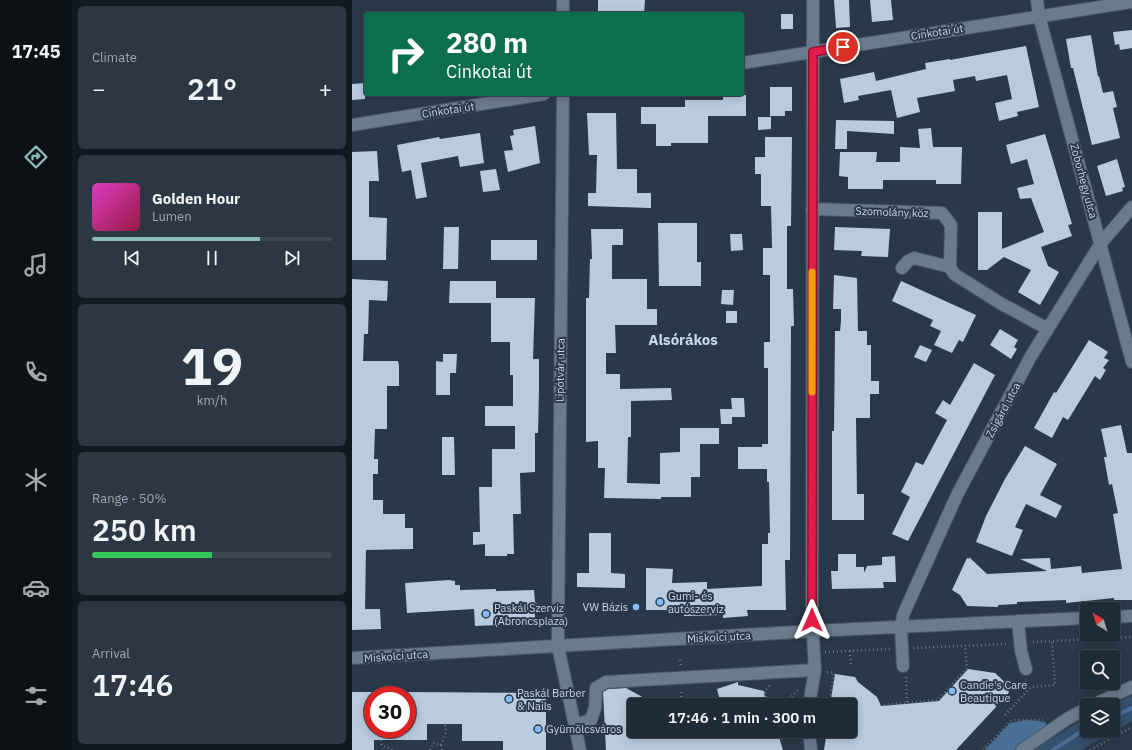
<!DOCTYPE html>
<meta charset="utf-8">
<style>
body{margin:0;font-family:"IBM Plex Sans",sans-serif;background:#2d3743;color:#f1f3f6;height:100vh;display:flex;flex-direction:column;font-size:15px;white-space:nowrap}
*{box-sizing:border-box;margin:0}
p{font-size:13px;color:#a2a7ae}
.icon{flex:none;width:22px;height:22px;fill:none;stroke:currentColor;stroke-width:2;stroke-linecap:round;stroke-linejoin:round}
.map{position:relative;flex:1;overflow:hidden}
.sheet{display:flex;flex-direction:column;gap:6px;padding:6px;background:#12181f;width:280px}
.sheet>*{flex:none}
.guide{position:absolute;left:12px;top:12px;width:380px;height:84px;border-radius:4px;box-shadow:0 2px 10px #0003,0 0 0 1px #3d4753;background:#0b6e4f;color:#fff;overflow:hidden}
.needle{width:26px;rotate:322deg}
.controls{position:absolute;left:728px;top:602px;display:grid;gap:8px}
.controls a{display:grid;place-items:center;width:40px;height:40px;border-radius:4px;background:#202b38;box-shadow:0 2px 10px #0003,0 0 0 1px #3d4753;font-size:20px}
.speed{position:absolute;left:12px;top:686px;display:flex;gap:8px;font-size:20px;font-weight:700;text-align:center}
.speed>*{display:grid;place-content:center;width:52px;height:52px;border-radius:50%;background:#202b38;box-shadow:0 2px 10px #0003,0 0 0 1px #3d4753;line-height:1}
.speed .limit{border:6px solid #d22;background:#fff;color:#111}
.pin{position:absolute;display:grid;place-items:center;width:34px;height:34px;color:#fff;margin:-17px;border:2px solid #fff;border-radius:50%;box-shadow:0 1px 4px #0007}
.me{position:absolute;width:44px;margin:-22px;rotate:0deg;stroke-linejoin:round;filter:drop-shadow(0 0 3px #0008)}
.turn{display:flex;align-items:center;gap:14px;height:84px;padding:0 16px;font-size:18px}
.turn .icon{width:52px;height:52px;stroke-width:2.5}
.turn b{display:block;font-size:28px;line-height:34px}
.big{font-size:30px;font-weight:600;line-height:1.1}
.sheet .card{flex:1;display:flex;flex-direction:column;justify-content:center;gap:6px;min-width:0;padding:0 14px;border-radius:6px;background:#2d3743}
.sheet .dial{align-items:center;gap:0}
.dial b{font-size:52px;line-height:1}
.song{display:flex;align-items:center;gap:12px}
.cover{width:48px;height:48px;border-radius:6px;background:linear-gradient(135deg,hsl(310 70% 55%),hsl(340 70% 35%))}
.played{height:4px;border-radius:2px;background:linear-gradient(90deg,#8bbbb9 70%,#3d4753 70%)}
.keys{display:flex;justify-content:space-around;direction:ltr}
.heat{display:flex;justify-content:space-between;align-items:center;font-size:22px;direction:ltr}
.charge{height:6px;border-radius:3px;background:linear-gradient(90deg,#34c759 50%,#3d4753 0)}
.trip{position:absolute;left:275px;top:698px;width:230px;height:40px;border-radius:4px;background:#202b38;box-shadow:0 2px 10px #0003,0 0 0 1px #3d4753;font-weight:600;line-height:40px;text-align:center}
main{display:flex;flex:1;min-height:0}
.menu{display:flex;flex-direction:column;width:72px;justify-content:space-around;align-items:center;background:#0d1116;color:#a2a7ae}
.menu .icon{width:28px;height:28px}
.menu .selected{color:#8bbbb9}
.menu b{font-size:18px;color:#f1f3f6}
.map>svg:first-child{display:block}
</style>
<main>
<nav class="menu">
<b>17:45</b>
<svg class="icon selected" aria-label="directions" viewBox="0 0 24 24"><path d="M12 3l9 9-9 9-9-9zM9 14v-3h6M13 9l2 2-2 2"/></svg>
<svg class="icon" aria-label="music" viewBox="0 0 24 24"><path d="M9 18V5l10-2v13"/><circle cx="6" cy="18" r="3"/><circle cx="16" cy="16" r="3"/></svg>
<svg class="icon" aria-label="phone" viewBox="0 0 24 24"><path d="M5 4h4l2 5-3 2q2 4 5 5l2-3 5 2v4C11 20 4 13 5 4z"/></svg>
<svg class="icon" aria-label="climate" viewBox="0 0 24 24"><path d="M12 3v18M4 7l16 10M4 17L20 7"/></svg>
<svg class="icon" aria-label="car" viewBox="0 0 24 24"><path d="M5 17H2v-5l4-1 3-4h7l3 4 3 1v5h-3M9 17h6M6 11h13"/><circle cx="7" cy="17" r="2"/><circle cx="17" cy="17" r="2"/></svg>
<svg class="icon" aria-label="filters" viewBox="0 0 24 24"><path d="M4 7h16M4 17h16"/><circle cx="9" cy="7" r="2"/><circle cx="15" cy="17" r="2"/></svg>
</nav>
<section class="sheet">
<div class="card"><p>Climate</p>
<div class="heat"><a>−</a><b class="big">21°</b><a>+</a></div>
</div>
<div class="card">
<div class="song"><i class="cover"></i><div><b>Golden Hour</b><p>Lumen</p></div></div>
<div class="played"></div>
<div class="keys"><svg class="icon" aria-label="previous" viewBox="0 0 24 24"><path d="M18 5L8 12l10 7zM5 5v14"/></svg><svg class="icon" aria-label="pause" viewBox="0 0 24 24"><path d="M8 5v14M16 5v14"/></svg><svg class="icon" aria-label="next" viewBox="0 0 24 24"><path d="M6 5l10 7-10 7zM19 5v14"/></svg></div>
</div>
<div class="card dial"><b>19</b><p>km/h</p></div>
<div class="card"><p>Range · 50%</p><b class="big">250 km</b><div class="charge"></div></div>
<div class="card"><p>Arrival</p><b class="big">17:46</b></div>
</section>
<div class="map">
<svg width="780" height="750" viewBox="0 0 780 750">
<rect width="100%" height="100%" fill="#2a394a"/>
<path fill="#35506d" d="M780 696V721L729 750H681L735 717V731H761V705H757Z"/>
<path fill="#4a6f97" d="M675 720 693 722 696 726 662 750H633L658 723Z"/>
<g fill="none" stroke-linecap="round" stroke-linejoin="round">
<path stroke="#4a6f97" stroke-width="4" d="M761 717 780 708
M701 750 735 728"/>
</g>
<path fill="#b8cbdf" d="M246 0H293L292 14H246Z
M482 0H497L498 27 484 28Z
M518 0H539L541 20 520 22Z
M429 14H441V29H429Z
M780 30V48L768 50 767 44 763 45 761 32Z
M739 35 746 77 747 76 751 93 761 91 765 107 761 108 768 138 740 145 721 68H719L714 39Z
M674 46 687 107 665 112 666 116 647 121 643 103 660 99 655 75 624 81 623 76 601 80 603 91 565 98 568 112 545 118 539 90 506 96 507 100 492 103 488 79 522 72 524 81 574 69 573 63 598 59V60Z
M13 83V99L0 100V84Z
M418 87H440V111H433V116H418Z
M371 95H394V116H356V143H319V146H304V124H289V107H333V100H371Z
M235 113H264L265 169H285V193H299V208L236 206V193H244L245 155H237Z
M406 117H419V129L406 130Z
M484 120 542 121V134L495 131V149H483Z
M183 126 188 163 156 172 152 151 161 150 158 136 162 135 161 130Z
M579 128 581 147H610L609 184H584V180H531V189H496V177L487 176 488 152H525L524 162H548V147L568 148 566 129Z
M128 133 132 163 108 167 106 156 69 163 75 197 64 199 59 170 50 172 45 145 87 137 88 139Z
M693 134 720 224 716 225 720 236 689 247 696 266 707 272 688 305 666 292 679 270 652 257 635 270H626V212H650V249L692 232 679 198 668 199 665 188 682 184 675 159 659 164 654 145Z
M413 137H440L439 226H435V289H441L442 326H439L438 560H433L434 610H395L396 616 371 618V615L332 616V610H294V568L321 569 320 583 355 582V589L410 586V544H416V533H418L417 482H415V469H386V447H410V444H416V368H412V342H418V275H411V248H420L419 206H409V174H403V157H413Z
M25 151 27 181H17V217L35 218 34 260H0V152Z
M765 159 773 187 770 188 771 191 754 196 745 166Z
M144 169 148 190 131 192 128 171Z
M306 223H345V262H349V286H307Z
M92 227H107L106 269H91Z
M483 227 538 229 536 257 509 256 510 251 482 250Z
M239 229H271V245H260V279H295V309H305V325H263L264 353H254V374H268V389L319 388 320 400 279 401V437H276L275 483 308 484V453L328 452V428H367V444H348V477H339V497H309V499L252 498 253 468H246V441L234 442V298H237L238 259H240Z
M378 234H390L391 250 379 251Z
M139 240H185V260H139Z
M482 275 505 278 506 331H515V345H519V381H527V394H518V418H504L505 494H512V520H480V431H482L483 331H488L489 321V309H481Z
M0 279 36 281 35 301 17 300 16 334H12L11 361H46L47 365V386H35V429H23L22 459H26V474H21V500H31V514H53V528H61V549L14 550 13 609H28L29 629 0 630Z
M98 281H144V298H183L181 359H187V391L186 433H183V472L168 473 169 514H161L162 554H155V556H133V544L121 545V532H128L127 487H140V449H163V426H133V406H161V375H158V342H139V303H97Z
M549 281 624 315 611 342 607 340 600 353 582 345 589 331 578 326 581 320 540 301Z
M370 290H382L381 305 369 304Z
M374 311H385V323H374Z
M648 329 666 340 662 347 665 349 659 359 638 345Z
M737 340 756 352 752 358 757 360 751 368 754 370 748 380 743 376 716 420 711 417 700 438 682 428 702 392 704 393Z
M568 345 580 350 574 362 562 357Z
M91 354H105L104 373H98V395H84V361L91 362Z
M622 363 643 375 556 541 540 534 558 497 549 492 564 462 571 465 595 420 583 413 591 400 598 405Z
M379 398H392L393 417H380V413V424H369L368 409H380Z
M769 425 775 453H780V600H762V598L714 603V600L665 602V604L646 605V607L615 606 608 595 600 590 615 558 617 559V557L635 574 695 571 668 559 698 558 699 569 729 566 730 573 770 569 761 514 766 513 760 484 757 485 752 457H755L749 429Z
M90 437H102L103 475H90Z
M673 446 705 464 688 495 710 506 704 518 674 504 663 527 671 530 660 556 624 542 634 516 653 479Z
M237 533H259V573L273 574V588L225 587V573H237Z
M486 554H504V567H512V573L515 566 530 565V557L543 556 544 582H531L532 588 480 589 479 571H486Z
M97 580 103 581V585H108V590L144 589V591L182 590 183 602 187 606 183 611V621L145 622V625L123 626 122 609 55 613 53 583Z
M616 669 643 673 658 687 656 694 604 750H472L475 731H498V705H478L483 674 503 677 506 682 525 697 529 706 587 701Z
M386 682V685L412 691 414 705H369L365 689Z
M274 688 305 705H282V731H425L431 750H254L251 692 256 689Z
M0 692H21V729H55V692L194 693V750H151V741H110V724H75V740H22V750H0Z"/>
<g fill="none" stroke-linecap="round" stroke-linejoin="round">
<defs>
<path id="minor" d="M685 0 687 16 780 362
M211 14V0
M390 63 780 2
M211 94 206 634V646L228 750
M0 125 192 94
M460 209 590 213 599 225 598 267 602 274 648 303 696 329
M550 268 556 261 562 258 598 267
M761 617 780 616
M666 621 669 651 674 669
M0 658 461 631 735 618
M551 666 549 628 551 615 605 495 679 356 749 243 780 207
M457 705 463 670
M741 705 780 687
M223 725 239 720 243 708 244 688 254 682 463 670 460 620 461 0
M457 731 459 750
M670 750 715 719 735 708"/>
</defs>
<use href="#minor" stroke="#495664" stroke-width="14"/>
<path stroke="#697685" stroke-width="2.5" stroke-dasharray="1 3" stroke-linecap="butt" d="M681 642 780 637
M561 648 656 644
M498 651 499 666
M473 652 538 649
M328 660 329 667
M475 672 482 673 477 705
M554 677 555 703
M330 697 336 705
M328 705 330 690
M415 705 413 691 418 685
M431 705 446 690
M532 705 586 700 615 668 613 646
M653 715 679 687 703 685 700 641
M29 740 30 746 42 750
M89 745 94 732 93 724
M78 750 81 743 89 745 90 750
M631 750 660 720H691
M738 750 780 727"/>
<use href="#minor" stroke="#6a7b8e" stroke-width="12"/>
</g>
<g fill="none" stroke-linecap="round" stroke-linejoin="round">
<defs>
<path id="route" d="M460 620 461 52 491 47"/>
</defs>
<use href="#route" stroke="#92132f" stroke-width="10"/>
<use href="#route" stroke="#e11d48" stroke-width="7"/>
<path stroke="#f59e0b" stroke-width="7" d="M460 272V392"/>
</g>
<g fill="#82bcfa" stroke="#2a394a" stroke-width="1.5">
<circle cx="308" cy="602" r="4"/>
<circle cx="284" cy="607" r="4"/>
<circle cx="134" cy="614" r="4"/>
<circle cx="600" cy="691" r="4"/>
<circle cx="157" cy="699" r="4"/>
<circle cx="186" cy="729" r="4"/>
</g>
<g text-anchor="middle" stroke-width="4" stroke-linejoin="round" paint-order="stroke">
<g font-size="11" fill="#cad4de" stroke="#2a394a">
<text transform="translate(585 32) rotate(-9)" y="4">Cinkotai út</text>
<text transform="translate(96 110) rotate(-9)" y="4">Cinkotai út</text>
<text transform="translate(732 181) rotate(75)" y="4">Zoborhegy utca</text>
<text transform="translate(540 212) rotate(2)" y="4">Szomolány köz</text>
<text transform="translate(208 370) rotate(-89)" y="4">Lipótvár utca</text>
<text transform="translate(651 410) rotate(-62)" y="4">Zsigárd utca</text>
<text transform="translate(367 637) rotate(-3)" y="4">Miskolci utca</text>
<text transform="translate(44 656) rotate(-4)" y="4">Miskolci utca</text>
</g>
<g font-size="11" fill="#cad4de" stroke="#2a394a" text-anchor="start">
<text x="316" y="600">Gumi- és<tspan x="316" dy="13">autószerviz</tspan></text>
<text x="276" y="611" text-anchor="end">VW Bázis</text>
<text x="142" y="612">Paskál Szerviz<tspan x="142" dy="13">(Abroncsplaza)</tspan></text>
<text x="608" y="689">Candie's Care<tspan x="608" dy="13">Beautique</tspan></text>
<text x="165" y="697">Paskál Barber<tspan x="165" dy="13">&amp; Nails</tspan></text>
<text x="194" y="733">Gyümölcsváros</text>
</g>
<g font-size="15" font-weight="bold" fill="#c5d9ee" stroke="#2a394a">
<text x="331" y="345">Alsórákos</text>
</g>
</g>
</svg>
<div class="controls">
<a><svg class="needle" viewBox="-14 -14 28 28"><path d="M0-13l5 13h-10z" fill="#e53935"/><path d="M0 13l5-13h-10z" fill="#a2a7ae"/></svg></a>
<a><svg class="icon" aria-label="search" viewBox="0 0 24 24"><circle cx="10" cy="10" r="6"/><path d="M15 15l6 6"/></svg></a>
<a><svg class="icon" aria-label="layers" viewBox="0 0 24 24"><path d="M12 4l9 5-9 5-9-5zM3 14l9 5 9-5"/></svg></a>
</div>
<div class="speed"><div class="limit">30</div></div>
<div class="pin" style="left:491px;top:47px;background:#d93025"><svg class="icon" aria-label="arrive" viewBox="0 0 24 24"><path d="M6 21V4h12l-3 4 3 4H6"/></svg></div>
<svg class="me" style="left:460px;top:620px" viewBox="-20 -20 40 40"><path d="M0-17L14 15 0 8-14 15z" fill="#e11d48" stroke="#fff" stroke-width="4"/></svg>
<div class="trip">17:46 · 1 min · 300 m</div>
<div class="guide">
<div class="turn"><svg class="icon" aria-label="right" viewBox="0 0 24 24"><path d="M7 20v-9h11M14 6l5 5-5 5"/></svg><div><b>280 m</b>Cinkotai út</div></div>
</div>
</div>
</main>
